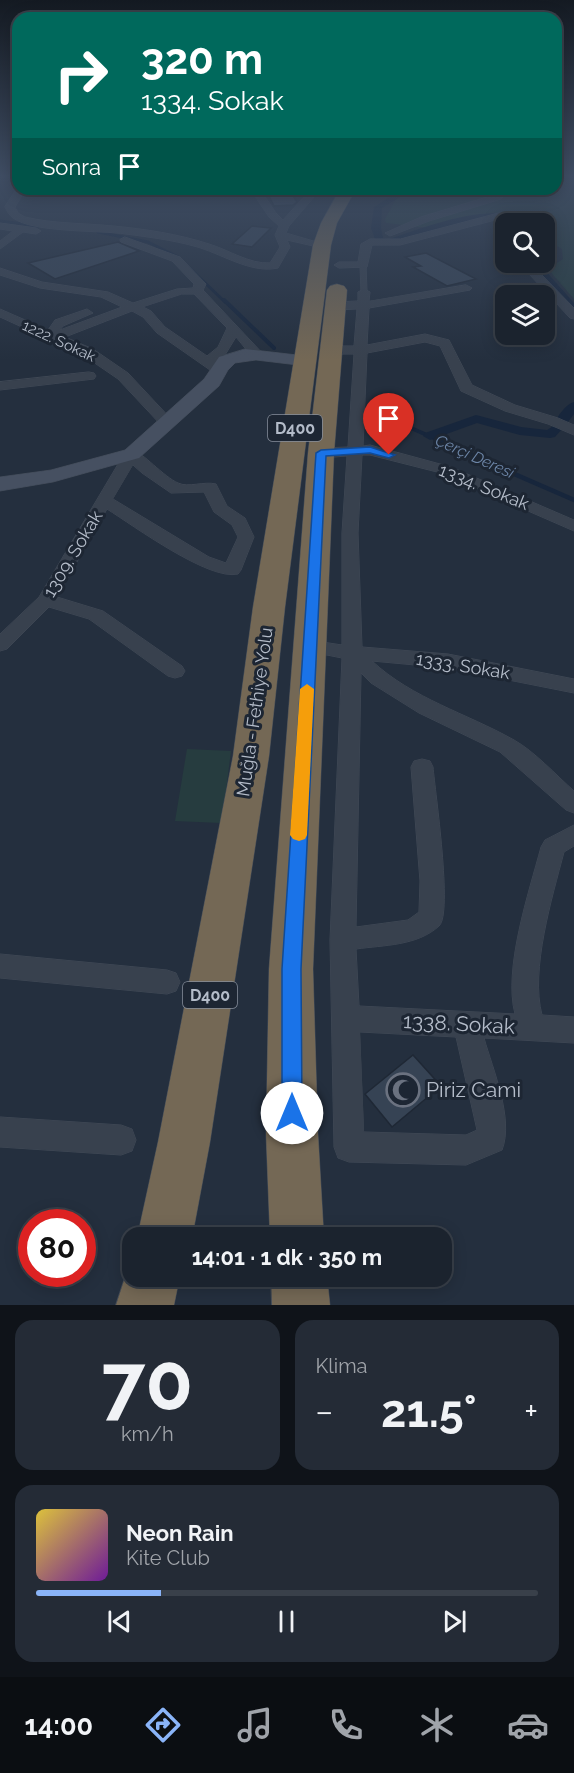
<!DOCTYPE html>
<html lang="tr">
<meta charset="utf-8">
<style>
body{margin:0;font-family:Raleway,sans-serif;background:#242b36;color:#f1f3f6;height:100vh;display:flex;flex-direction:column;font-size:22px;white-space:nowrap}
*{box-sizing:border-box;margin:0}
p{font-size:20px;color:#a0a4aa}
.icon{flex:none;width:33px;height:33px;fill:none;stroke:currentColor;stroke-width:2;stroke-linecap:round;stroke-linejoin:round}
.map{position:relative;height:1305px;overflow:hidden}
.details{display:flex;flex-direction:column;gap:15px;padding:15px;background:#0f1319;flex:1}
.details>*{flex:none}
.guide{position:absolute;left:12px;top:12px;width:550px;height:183px;border-radius:18px;box-shadow:0 3px 15px #0003,0 0 0 2px #39404a;background:#00695c;color:#fff;overflow:hidden}
.fabs{position:absolute;left:495px;top:213px;display:grid;gap:12px}
.fabs a{display:grid;place-items:center;width:60px;height:60px;border-radius:12px;background:#1b232e;box-shadow:0 3px 15px #0003,0 0 0 2px #39404a;font-size:30px}
.speed{position:absolute;left:18px;top:1209px;display:flex;gap:12px;font-size:30px;font-weight:700;text-align:center}
.speed>*{display:grid;place-content:center;width:78px;height:78px;border-radius:50%;background:#1b232e;box-shadow:0 3px 15px #0003,0 0 0 2px #39404a;line-height:1}
.speed .limit{border:9px solid #d22;background:#fff;color:#111}
.pin{position:absolute;display:grid;place-items:center;width:51px;height:51px;color:#fff;margin:-62px -26px;border-radius:50% 50% 50% 0;rotate:-45deg;box-shadow:0 0 6px #0007}
.pin .icon{rotate:45deg}
.me{position:absolute;width:66px;margin:-33px;rotate:0deg;stroke-linejoin:round;filter:drop-shadow(0 0 4px #0008)}
.turn{display:flex;align-items:center;gap:21px;height:126px;padding:0 30px;font-size:27px}
.turn .icon{width:78px;height:78px;stroke-width:2.5}
.turn b{display:block;font-size:42px;line-height:51px}
.then{display:flex;align-items:center;height:57px;padding:0 30px;background:#0003;gap:12px;font-size:22px}
.big{font-size:45px;font-weight:700;line-height:1.1}
.details .widget{flex:1;display:flex;flex-direction:column;justify-content:center;gap:9px;min-width:0;padding:0 21px;border-radius:18px;background:#242b36}
.details .dial{align-items:center;gap:0}
.dial b{font-size:78px;line-height:1}
.song{display:flex;align-items:center;gap:18px}
.cover{width:72px;height:72px;border-radius:9px;background:linear-gradient(135deg,hsl(50 70% 55%),hsl(280 70% 35%))}
.played{height:6px;border-radius:3px;background:linear-gradient(90deg,#8ab4f8 25%,#39404a 25%)}
.keys{display:flex;justify-content:space-around;direction:ltr}
.heat{display:flex;justify-content:space-between;align-items:center;font-size:33px;direction:ltr}
.details .tiles{flex:1;display:grid;gap:15px;grid-template-columns:1fr 1fr}
.widget:last-child{grid-column:span 2}
.trip{position:absolute;left:122px;top:1227px;width:330px;height:60px;border-radius:18px;background:#1b232e;box-shadow:0 3px 15px #0003,0 0 0 2px #39404a;font-weight:700;line-height:60px;text-align:center}
.menu{display:flex;height:96px;justify-content:space-around;align-items:center;background:#0b0e12;color:#a0a4aa}
.menu .icon{width:42px;height:42px}
.menu .on{color:#8ab4f8}
.menu b{font-size:27px;color:#f1f3f6}
.map>svg:first-child{display:block}
</style>
<div class="map">
<svg width="574" height="1305" viewBox="0 0 574 1305">
<rect width="100%" height="100%" fill="#242f3e"/>
<path fill="#263c3f" d="M557 177H574V299L548 269 563 259 562 249 545 239 544 224 529 223C505 199 458 224 429 227 415 228 400 224 386 223L385 219 396 199 420 189H556Z
M187 749 231 751 222 823 175 821Z"/>
<g fill="none" stroke-linecap="round" stroke-linejoin="round">
<path stroke="#17263c" stroke-width="3" d="M0 221 38 226
M98 232 148 242 178 257 225 302"/>
<path stroke="#17263c" stroke-width="4" d="M224 300 274 348
M375 412 490 463"/>
<path stroke="#17263c" stroke-width="4.5" d="M487 462 574 500"/>
<path fill="#17263c" fill-rule="evenodd" d="M403 189H413L382 208 381 228 383 238 389 239C424 228 498 197 529 224H518L512 220 499 218 480 220 442 228 389 245 376 242 371 228 374 207Z
M544 244 553 248 556 255 543 268 574 303V313L570 312 533 268 537 262H544Z
M574 402V414L568 422H558L556 419C561 413 566 404 574 402Z
M476 415 521 427 547 430 555 425 562 429 555 437 550 438 520 435 477 423 430 440 423 436 425 433Z"/>
</g>
<path fill="#364354" stroke="#1f2835" stroke-width="1.5" d="M289 189 297 202 293 205 274 206 266 190Z
M252 226 271 228 252 247 232 244Z
M118 242 139 251 55 279 28 263Z
M426 253 476 279 447 286 413 267 421 266 405 257Z
M413 1055 441 1086 392 1127 365 1094Z"/>
<g fill="none" stroke-linecap="round" stroke-linejoin="round">
<defs>
<path id="lane" d="M363 263 366 265 367 292 364 294 361 292 360 265Z"/>
<path id="street" d="M18 187V189H26L15 207 18 213 25 217C54 224 84 223 113 226 145 229 178 234 209 244 229 250 249 264 270 263L280 247 275 235 279 226 269 217 250 189H260L276 213 283 220 311 189H321L289 226 286 233 327 245 322 248 287 240 290 247 278 268C250 274 221 253 194 246 172 240 149 237 126 234 99 230 34 233 13 218 9 215 7 211 5 207Z
M498 194 503 197 501 199 429 221 390 236 385 233 421 217Z
M499 213 519 216 523 224H513L512 220 499 219 400 245H372L367 267 339 268 334 265 339 262H358L361 244 370 239H400Z
M0 223 36 228 41 231 36 234 23 232 0 249V241L13 231 0 229Z
M125 237 180 257 206 284 203 290 265 356 264 359H254L236 337 225 355 216 362 222 367 220 370H210L157 333 143 317 132 311 65 337 93 349 128 373 172 420 174 423 172 426H162L118 379 83 355 0 317V309L48 330 55 320 87 309 93 313 63 326 60 330 122 307 101 297 40 288 0 275V268L42 282 108 292 133 303 177 289 193 288 194 284 172 261 121 242 120 240ZM182 294H194L227 328 218 347 207 356 165 327 151 311 143 307Z
M528 262H539L536 267 537 270 574 308V319L570 318 529 274 525 267Z
M466 285 472 288 470 290 369 308 367 345 425 334 449 340 472 385 515 405 558 418 574 425V435L548 424 505 411 461 391 440 346 425 342 367 353 363 446 370 445 451 467 574 520V531L441 473 370 455H362L358 533 362 647 448 654 574 679V693L448 668 372 661C413 699 466 713 514 740 534 751 556 775 574 791V813L566 810 500 752 419 713 371 683 361 673 356 927 408 920 419 912 420 881 411 767 414 761 422 759 430 761 433 767C435 791 453 914 439 926 417 946 384 945 356 949L359 1006 515 1014C503 969 529 892 541 847L545 840 574 825V846L564 852C552 898 530 970 542 1015L574 1017V1043L484 1038C493 1070 514 1119 502 1150L466 1165 349 1162 338 1158 334 1147 330 940 342 658 302 650 299 646 302 642 309 640 342 645V533L347 456 321 458 313 453 321 448 348 447 354 354H333L327 350 333 346H354L357 309 335 310 329 306 335 302 358 301V292L364 289 370 292 369 301ZM360 1032 456 1037 477 1130 466 1135 364 1132Z
M89 372 94 373 96 376 94 379 0 390V382Z
M132 449C142 452 164 477 178 483 188 488 204 481 216 484L227 506 245 518 254 537 241 570 238 574C209 581 134 526 107 509L57 597 103 611 182 666 185 671 182 676 175 678 168 676 89 619 49 607 7 649 0 651V634L39 597 124 454ZM133 465 142 473 171 493 204 492 214 512 232 525 238 537 226 563 209 557 113 499Z
M0 954 167 970 176 973 180 982 176 991 167 994 0 978Z
M0 1117 121 1125 132 1129 136 1140 132 1151 121 1155 0 1147Z"/>
<path id="secondary" d="M245 349 306 356 312 357 315 361 312 365 306 366 256 360 235 363 228 370 219 386 139 458 53 482 0 491V477L51 470 125 450 204 379 219 357Z"/>
<path id="highway" d="M340 189H356L337 223 331 245 285 607 269 756 210 1142 192 1238H137L158 1142 233 756 253 607 313 245 321 223Z
M337 284 344 286 347 290 334 453 313 969 318 1134 324 1238H270L266 1134 269 969 308 453 327 290 330 286Z
M132 1256V1276H180L174 1305H116Z
M271 1276H327L330 1305H272Z"/>
</defs>
<use href="#lane" stroke="#414a57" stroke-width="1"/>
<use href="#street" stroke="#414a57" stroke-width="1"/>
<use href="#secondary" stroke="#414a57" stroke-width="1"/>
<use href="#highway" stroke="#434c59" stroke-width="1"/>
<use href="#lane" fill="#38414e" fill-rule="evenodd"/>
<use href="#street" fill="#38414e" fill-rule="evenodd"/>
<use href="#secondary" fill="#465061" fill-rule="evenodd"/>
<use href="#highway" fill="#746855" fill-rule="evenodd"/>
</g>
<linearGradient id="sky" x2="0" y2="1"><stop stop-color="#141a22"/><stop offset="0.49" stop-color="#3f4d63"/><stop offset="1" stop-color="#3f4d63" stop-opacity="0"/></linearGradient>
<rect width="574" height="360" fill="url(#sky)"/>
<path fill="#1a73e8" stroke="#114b97" stroke-width="1.5" d="M370 447 395 455 389 458 370 453 326 456 301 969 302 1113 299 1121 292 1124 285 1121 282 1113V969L316 453 321 450Z"/>
<path fill="#f59e0b" d="M307 684 314 689 307 835 305 839 299 841 293 839 290 835 300 689Z"/>
<defs>
<symbol id="mosque-ring" viewBox="-11 -11 22 22"><circle r="9.5" fill="#1d2633" stroke="#6b7280" stroke-width="1.5"/><path d="M3.5-4.9A6 6 0 1 0 3.5 4.9A5 5 0 1 1 3.5-4.9Z" fill="#6b7280"/></symbol>
</defs>
<g fill-rule="evenodd">
<use href="#mosque-ring" x="384" y="1071" width="38" height="38"/>
</g>
<g text-anchor="middle" stroke-width="6" stroke-linejoin="round" paint-order="stroke">
<g font-size="15" fill="#b4bcc9" stroke="#1d2633">
<text transform="translate(59 341) rotate(25)" y="5">1222. Sokak</text>
</g>
<g fill="#1d2633" stroke="#878f9c" stroke-width="1.5">
<rect x="268" y="415" width="54" height="26" rx="4.5"/>
<rect x="183" y="982" width="54" height="26" rx="4.5"/>
</g>
<g font-size="16" font-weight="bold" fill="#b4bcc9">
<text x="295" y="434">D400</text>
<text x="210" y="1001">D400</text>
</g>
<g font-size="16" font-style="italic" fill="#6d86a8" stroke="#1d2633">
<text transform="translate(475 456) rotate(24)" y="6">Çerçi Deresi</text>
</g>
<g font-size="18" fill="#b4bcc9" stroke="#1d2633">
<text transform="translate(484 487) rotate(22)" y="6">1334. Sokak</text>
<text transform="translate(73 554) rotate(-59)" y="6">1309. Sokak</text>
<text transform="translate(463 666) rotate(9)" y="6">1333. Sokak</text>
<text transform="translate(255 712) rotate(-82)" y="6">Muğla - Fethiye Yolu</text>
</g>
<g font-size="21" fill="#b4bcc9" stroke="#1d2633">
<text transform="translate(459 1024) rotate(3)" y="7">1338. Sokak</text>
</g>
<g font-size="21" fill="#b4bcc9" stroke="#1d2633" text-anchor="start">
<text x="426" y="1097">Piriz Cami</text>
</g>
</g>
</svg>
<div class="fabs">
<a><svg class="icon" aria-label="search" viewBox="0 0 24 24"><circle cx="10" cy="10" r="6"/><path d="M15 15l6 6"/></svg></a>
<a><svg class="icon" aria-label="layers" viewBox="0 0 24 24"><path d="M12 4l9 5-9 5-9-5zM3 14l9 5 9-5"/></svg></a>
</div>
<div class="speed"><div class="limit">80</div></div>
<div class="pin" style="left:389px;top:455px;background:#d93025"><svg class="icon" aria-label="arrive" viewBox="0 0 24 24"><path d="M6 21V4h12l-3 4 3 4H6"/></svg></div>
<svg class="me" style="left:292px;top:1113px" viewBox="-20 -20 40 40"><circle r="19" fill="#fff"/><path d="M0-13L10 11 0 6-10 11z" fill="#1a73e8"/></svg>
<div class="trip">14:01 · 1 dk · 350 m</div>
<div class="guide">
<div class="turn"><svg class="icon" aria-label="right" viewBox="0 0 24 24"><path d="M7 20v-9h11M14 6l5 5-5 5"/></svg><div><b>320 m</b>1334. Sokak</div></div>
<div class="then">Sonra<svg class="icon" aria-label="arrive" viewBox="0 0 24 24"><path d="M6 21V4h12l-3 4 3 4H6"/></svg></div>
</div>
</div>
<section class="details">
<div class="tiles">
<div class="widget dial"><b>70</b><p>km/h</p></div>
<div class="widget"><p>Klima</p>
<div class="heat"><a>−</a><b class="big">21.5°</b><a>+</a></div>
</div>
<div class="widget">
<div class="song"><i class="cover"></i><div><b>Neon Rain</b><p>Kite Club</p></div></div>
<div class="played"></div>
<div class="keys"><svg class="icon" aria-label="previous" viewBox="0 0 24 24"><path d="M18 5L8 12l10 7zM5 5v14"/></svg><svg class="icon" aria-label="pause" viewBox="0 0 24 24"><path d="M8 5v14M16 5v14"/></svg><svg class="icon" aria-label="next" viewBox="0 0 24 24"><path d="M6 5l10 7-10 7zM19 5v14"/></svg></div>
</div>
</div>
</section>
<nav class="menu">
<b>14:00</b>
<svg class="icon on" aria-label="directions" viewBox="0 0 24 24"><path d="M12 3l9 9-9 9-9-9zM9 14v-3h6M13 9l2 2-2 2"/></svg>
<svg class="icon" aria-label="music" viewBox="0 0 24 24"><path d="M9 18V5l10-2v13"/><circle cx="6" cy="18" r="3"/><circle cx="16" cy="16" r="3"/></svg>
<svg class="icon" aria-label="phone" viewBox="0 0 24 24"><path d="M5 4h4l2 5-3 2q2 4 5 5l2-3 5 2v4C11 20 4 13 5 4z"/></svg>
<svg class="icon" aria-label="climate" viewBox="0 0 24 24"><path d="M12 3v18M4 7l16 10M4 17L20 7"/></svg>
<svg class="icon" aria-label="car" viewBox="0 0 24 24"><path d="M5 17H2v-5l4-1 3-4h7l3 4 3 1v5h-3M9 17h6M6 11h13"/><circle cx="7" cy="17" r="2"/><circle cx="17" cy="17" r="2"/></svg>
</nav>
